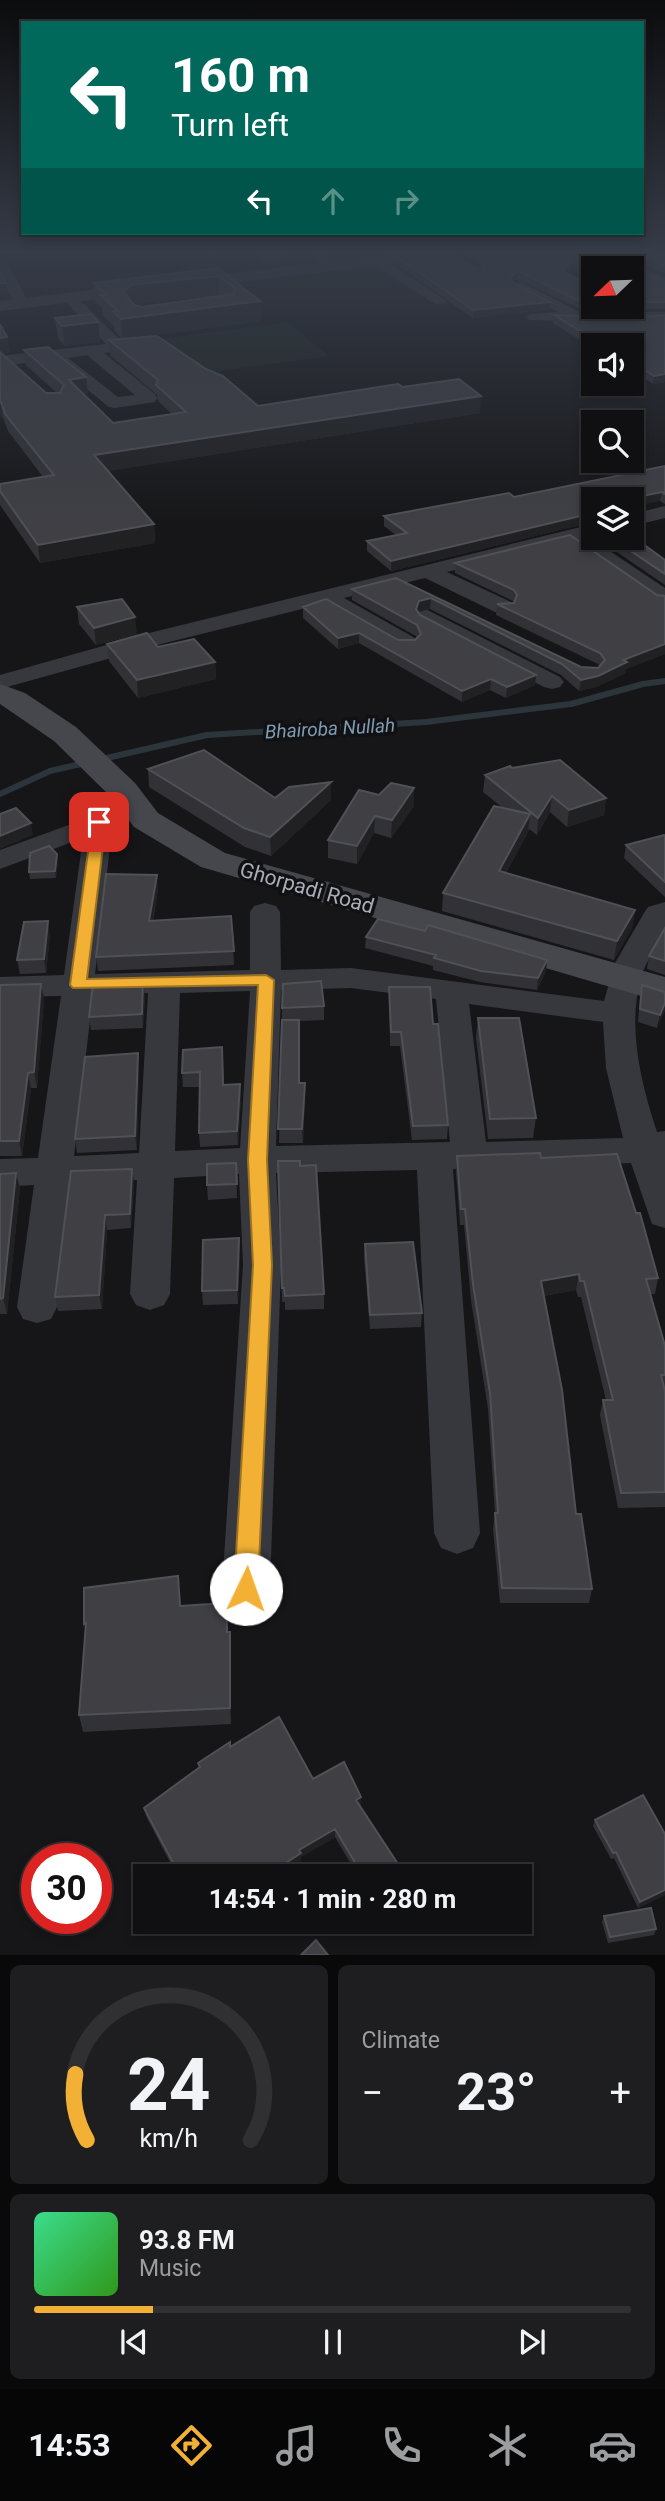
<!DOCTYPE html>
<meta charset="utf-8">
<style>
body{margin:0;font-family:Roboto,sans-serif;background:#1e1e20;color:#f1f3f6;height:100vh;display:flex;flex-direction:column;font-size:26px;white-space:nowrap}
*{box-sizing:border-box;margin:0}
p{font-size:23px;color:#9c9d9f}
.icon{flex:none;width:38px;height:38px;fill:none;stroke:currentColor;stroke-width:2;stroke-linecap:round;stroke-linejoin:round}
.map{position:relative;height:1955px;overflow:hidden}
.panel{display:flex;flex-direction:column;gap:10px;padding:10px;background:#09090a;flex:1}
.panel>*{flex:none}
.banner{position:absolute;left:21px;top:21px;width:623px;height:214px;border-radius:0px;box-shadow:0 4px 10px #0003,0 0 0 2px #303032;background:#00695c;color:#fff;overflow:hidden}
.needle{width:46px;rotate:247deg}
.fabs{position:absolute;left:581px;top:256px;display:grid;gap:14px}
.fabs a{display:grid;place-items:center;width:63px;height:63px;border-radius:0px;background:#101012;box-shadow:0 4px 10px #0003,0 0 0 2px #303032;font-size:35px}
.speed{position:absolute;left:21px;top:1843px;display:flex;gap:14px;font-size:35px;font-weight:700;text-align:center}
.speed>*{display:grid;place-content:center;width:91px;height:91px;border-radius:50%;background:#101012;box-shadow:0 4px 10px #0003,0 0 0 2px #303032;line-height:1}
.speed .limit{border:10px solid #d22;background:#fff;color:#111}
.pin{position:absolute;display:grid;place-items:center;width:60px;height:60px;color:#fff;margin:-30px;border-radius:14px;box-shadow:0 4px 10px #0006}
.me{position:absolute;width:77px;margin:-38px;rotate:3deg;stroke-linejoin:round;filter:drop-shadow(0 0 5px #0008)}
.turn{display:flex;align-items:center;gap:24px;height:147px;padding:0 35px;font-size:32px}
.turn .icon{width:91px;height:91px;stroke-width:2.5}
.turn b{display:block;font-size:49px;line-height:60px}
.lanes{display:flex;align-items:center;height:66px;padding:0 35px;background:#0003;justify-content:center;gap:35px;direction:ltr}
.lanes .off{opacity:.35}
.big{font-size:52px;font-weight:700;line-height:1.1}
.panel .tile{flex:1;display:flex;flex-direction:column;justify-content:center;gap:10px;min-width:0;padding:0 24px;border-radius:10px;background:#1e1e20}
.panel .dial{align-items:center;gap:0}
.dial svg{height:182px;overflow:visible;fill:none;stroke:#303032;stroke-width:7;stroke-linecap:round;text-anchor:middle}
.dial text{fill:#f1f3f6;stroke:none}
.song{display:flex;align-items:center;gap:21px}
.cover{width:84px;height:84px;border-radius:10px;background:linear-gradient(135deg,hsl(150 70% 55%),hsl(110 70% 35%))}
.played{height:7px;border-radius:4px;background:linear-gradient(90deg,#f2b134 20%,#303032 20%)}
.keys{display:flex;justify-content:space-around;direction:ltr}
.heat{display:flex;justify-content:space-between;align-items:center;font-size:38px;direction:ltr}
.panel .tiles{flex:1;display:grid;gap:10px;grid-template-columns:1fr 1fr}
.tile:last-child{grid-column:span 2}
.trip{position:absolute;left:133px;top:1864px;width:399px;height:70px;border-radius:0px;background:#101012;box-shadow:0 4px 10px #0003,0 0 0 2px #303032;font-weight:700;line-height:70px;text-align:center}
.menu{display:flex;height:112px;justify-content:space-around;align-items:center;background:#060607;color:#9c9d9f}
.menu .icon{width:49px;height:49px}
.menu .active{color:#f2b134}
.menu b{font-size:32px;color:#f1f3f6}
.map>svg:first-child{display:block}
</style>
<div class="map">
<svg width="665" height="1955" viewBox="0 0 665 1955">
<rect width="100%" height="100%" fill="#161618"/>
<path fill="#1c231d" d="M287 322 329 356 212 372 160 339Z"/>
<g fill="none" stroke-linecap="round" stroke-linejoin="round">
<path stroke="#2c353c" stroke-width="6" d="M98 760 207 735 426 722 571 704 643 684 665 681
M0 794 50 771 85 763"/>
<path fill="#37383d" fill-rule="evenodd" d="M308 252H323L341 266 339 269H329Z
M451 252 480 268 482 271 480 274H470L437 253Z
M377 257 382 258 447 301 445 304H435L372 264V258Z
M0 258 7 262 26 298 24 301 19 302C4 296 0 273 0 258Z
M638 266 665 277V286L633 273 632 269Z
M519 281 580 312H665V320L632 323 529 320 527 317 529 314 558 312 514 288 512 285Z
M69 293 74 294 122 342 158 340 161 343 158 346 104 353 155 394 157 398 155 402 115 408 109 407 51 360 0 366V356L106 344 64 300V294ZM87 355 135 395 118 397 68 358Z
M665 506V518L632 526V514Z
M593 524V536L589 537 665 588V605L657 603 569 542 447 572 511 602 514 607 511 612H495L425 578 384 588 560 677 564 682 560 687 552 689 544 687 374 599 371 594 373 591 344 598 415 638 418 643 415 648H399L322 604 165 643 0 689V675L149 633Z
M99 814 109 816 113 822 95 974 250 970V912L254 906 265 903 276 906 280 912 281 970 351 968 604 1001 615 963 644 913 648 907 665 902C665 910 665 921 665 929 660 946 645 960 641 978 627 1028 641 1083 657 1132L665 1131V1228L652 1224 631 1163 453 1169 480 1533 473 1548 457 1554 441 1548 434 1533 417 1170 276 1173 281 1265 270 1589 263 1605 246 1612 229 1605 222 1589 243 1265 239 1174 174 1178 170 1294 164 1305 150 1310 136 1305 130 1294 137 1180 71 1183 57 1307 51 1319 37 1323 23 1319 17 1307 34 1185 0 1187V1159L38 1158 61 996 0 997V977L64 975 83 838 0 869V850ZM351 988 436 999 450 1142 276 1146 281 990ZM250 991 240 1148 175 1151 180 993ZM148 993 139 1153 74 1156 93 995ZM469 1004 603 1022 606 1068 623 1138 486 1142Z"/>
<path fill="#37383d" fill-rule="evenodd" d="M406 252H455L447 257 0 311V301Z"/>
<path fill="#45474d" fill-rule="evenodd" d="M0 684 25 693 76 727 135 783 158 813 225 853 665 977V1003L201 867 134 827 111 797 54 741 0 704Z"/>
</g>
<path fill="#323236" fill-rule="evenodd" d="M203 252H312V259L264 264 252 256 214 260Z
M328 252H382L338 258Z
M459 252H665V274L639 264 632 267 633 268 665 281V309H581L518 279 513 282 549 310 473 318 398 266V258L469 269 482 268V267ZM593 268H632V306H593V285L565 273 572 270 593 280Z
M218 268 260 301 261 321 139 337 258 406 403 387 480 413 107 471 154 524 155 543 40 563 0 505V491L43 477 8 431 3 418H0V324L7 337 9 352 2 354 46 393H57L26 365 24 350 86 377 88 393 84 394 113 423 172 414 158 401 157 395 110 355 109 340 122 339 115 331 114 326 102 315V308L95 302 94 283ZM219 295 220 296 142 307 134 304Z
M554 315 633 318 665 315V382L653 384 632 371V345H593V348L553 323Z
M55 318 100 342 65 346 58 338Z
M665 466V504L660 501 593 499V522L391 571 367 551V541L396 535 384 526V516L514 497Z
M595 537H632L665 560V585Z
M455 563 665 596V654L626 669V673L596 687 579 691 561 675 430 609 419 612 420 615 536 675 535 685 506 698 490 690 462 702 359 643 338 649 303 618V607L398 640H415L417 638 416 636 352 600V589L396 578 581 667 598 668 600 666 598 664 496 615 497 604 514 602 513 601 455 573Z
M77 607 137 634 96 645 79 624Z
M107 644 158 647 215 662 216 679 138 698 109 661Z
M512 768 606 798 604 815 567 827 550 812 537 835 529 829 528 832 506 873 635 910 632 928 614 960 442 911 443 893 503 808 483 792 485 775Z
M148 769 275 798 331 800 271 856 245 847 149 787Z
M359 790 414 806 391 838 374 833 357 864 328 858V840Z
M665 836V897L624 858 626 845Z
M57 854 58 861 56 878 30 879 29 872Z
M158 889 153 921 231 916 234 965 98 971 96 957Z
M665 928V975L647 969 649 956Z
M50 935 46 973 20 974 17 960Z
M366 937 547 960 546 971 537 990 480 982 433 970V966L365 948Z
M41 984 44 999 37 1088H31L22 1156H0V985Z
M642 985 665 992 657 1028 638 1022 640 998Z
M389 987 433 1024 448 1125 447 1139 412 1140 400 1046H390Z
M145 996 143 1028 91 1030 89 1017Z
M324 1006V1020L299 1021 300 1083 305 1097 303 1143H279L282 1008Z
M478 1018 536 1118 533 1138 488 1139 476 1038Z
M138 1053 139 1067 137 1150 77 1153 75 1139Z
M223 1061 224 1084H240L241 1098 238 1145 200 1147 199 1133 200 1087H183L182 1073Z
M457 1156 541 1158 658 1278 655 1294H650L665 1347V1507L618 1508 600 1415 603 1400H606L581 1297H578L576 1290 544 1296 576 1514 592 1589 589 1603H500L493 1529 495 1513 488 1409 471 1300 464 1225H460L456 1172Z
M278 1161 301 1166 324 1294V1309L285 1310V1302H282Z
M236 1163 237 1198 208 1200 207 1185Z
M132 1169 134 1183 131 1228 107 1230 102 1309 58 1311 55 1297Z
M0 1174 20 1188 7 1314H0Z
M239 1238 240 1253 238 1304 203 1305 202 1291Z
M365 1244 422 1313 421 1327 370 1329 364 1258Z
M180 1593 181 1606 228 1620V1632L231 1649V1724L83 1732 79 1715 86 1633 84 1624Z
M231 1746 313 1779 361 1805H360L399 1875 398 1876H358L335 1837 301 1857V1861L175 1872 146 1816 144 1808 199 1768 198 1763Z
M595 1820 665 1895 638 1908 614 1858 611 1859 593 1826Z
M604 1916 656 1929 654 1935 608 1943 602 1922Z"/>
<path fill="#212124" d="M222 252H252V256L214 260 213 253Z
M305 252H312V259L264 264V257Z
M338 252H382L338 258Z
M640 256 639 264 630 268V261Z
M573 262 572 270 561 275 562 268Z
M518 271V279L509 284 510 277Z
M218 276 219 295 134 304 123 291 132 285Z
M0 283H6L8 297H0Z
M260 301 261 321 123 339 121 319Z
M550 302 549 310 473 318V310Z
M98 322 100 342 65 346 62 326Z
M7 337 9 352 0 354V338Z
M665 374V382L653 384 654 376Z
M86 377 88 393 71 396 69 380Z
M481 396 480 413 96 473 94 455Z
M0 402H1L3 418H0Z
M662 492 660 501 632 507V499H627Z
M590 506H593V522L391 571V561Z
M154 524 155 543 40 563 38 545Z
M431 598 430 609 419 612 416 619V609L419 601Z
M135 617 137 634 96 645 94 628Z
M359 633V643L338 649V638Z
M665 644V654L626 669V673L596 687 579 691 581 680 623 660Z
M215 662 216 679 138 698 137 680Z
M536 675 535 685 506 698 507 687Z
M491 679 490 690 462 702V691Z
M331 782V800L271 856 270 837Z
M414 788V806L391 838 392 820Z
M552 796 550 812 537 835 538 818Z
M606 798 604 815 567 827 569 810Z
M530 814 528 832 497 889 499 871Z
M375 816 374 833 357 864V846Z
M31 823 33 835 0 849V836Z
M57 854 58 861 56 878 55 871Z
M157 875 158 889 150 934 149 921Z
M635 910 632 928 614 960 617 941Z
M48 921 50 935 46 973 44 959Z
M547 960 546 971 537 990 538 978Z
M143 982 145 996 143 1028 142 1014Z
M41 984 44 999 37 1088 34 1072Z
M665 1003V1011L657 1028 660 1015Z
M138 1053 139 1067 137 1150 135 1136Z
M28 1073 31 1088 22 1156 19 1141Z
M305 1083V1097L303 1143 302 1129Z
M240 1084 241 1098 238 1145 237 1131Z
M132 1169 134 1183 131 1228 130 1214Z
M16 1173 20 1188 7 1314 3 1298Z
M105 1215 107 1230 102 1309 99 1295Z
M239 1238 240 1253 238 1304 237 1290Z
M579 1274 576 1290 538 1297 541 1281Z
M230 1632 231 1649V1724L230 1708Z
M361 1797V1805L356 1808V1800Z
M335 1829V1837L301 1857V1861L278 1876H266L299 1850Z
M400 1867 399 1875 398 1876H388Z
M665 1890V1895L638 1908 640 1902Z
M182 1922H198L180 1931 178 1923Z"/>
<path fill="#3f3f44" stroke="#4f5156" stroke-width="2" fill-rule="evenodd" d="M257 252H304L264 257Z
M471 252H665V266L640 256 630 261 633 268 665 281V302H632V268H593V272L573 262 562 268 566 274 593 285V302H581L518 271 510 277 512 282 550 302 473 310 398 258 444 253 469 269 483 268V259Z
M218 268 260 301 121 319 113 311H118L100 295H106L94 283ZM218 276 235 288 233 294 142 307 134 305 123 291 132 285Z
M0 271 6 283H0Z
M91 314 98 322 62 326 55 318Z
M554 315 633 318 665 315V374L654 376 632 362V345H603Z
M0 324 7 337 0 338Z
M157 336 206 369 223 376 258 406 398 384 403 387 459 379 481 396 94 455 154 524 38 545 0 491V484L54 475 5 414 1 402H0V352L46 393H60L64 385 24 350 48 347 86 377 69 380 113 423 186 412 156 385 158 380 109 340Z
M665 466V494L662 492 627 499H593V506H590L593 509V513L391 561 367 541 407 533 384 516 509 493 514 497Z
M570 535 657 595 665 596V644L623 660 627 662 598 676 581 680 562 664 431 598 419 601 416 609 420 615 536 675 507 687 491 679 462 691 359 633 338 638 303 607 326 599 398 640H415L421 634 417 625 352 589 396 578 581 667 598 668 605 660 600 653 497 604 514 603 517 595 514 590 455 563Z
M632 536 665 560V574L610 537H632Z
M122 599 135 617 94 628 77 607Z
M147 633 158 647 194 639 215 662 137 680 107 644Z
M204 750 275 798 289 787 331 782 270 837 244 828 148 769Z
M560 760 606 798 569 810 552 796 538 818 485 775 510 766 512 768Z
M391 783 414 788 392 820 375 816 357 846 328 840 359 790 379 795Z
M494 806 530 814 499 871 635 910 617 941 443 893Z
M16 808 31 823 0 836V814Z
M664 835 665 836V882L626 845Z
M49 846 57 854 55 871 29 872 30 853Z
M106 874 157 875 149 921 231 916 234 951 96 957Z
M378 919 425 931 428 925 547 960 538 978 481 971 434 958 436 955 366 937Z
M48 921 44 959 17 960 24 922Z
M665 928V961L649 956Z
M321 981 324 1006 282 1008 283 984Z
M143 982 142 1014 89 1017 93 984Z
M41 984 34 1072 28 1073 19 1141H0V985Z
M642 985 665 992V1003L660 1015 640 1009Z
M389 987H430L433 1024H438L448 1125 413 1126 401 1032H391Z
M478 1018H519L536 1118 490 1119Z
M282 1020H299V1083H305L302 1129H278Z
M222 1047 223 1085 240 1084 237 1131 199 1133 200 1072 182 1073 183 1050Z
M138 1053 135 1136 75 1139 85 1057Z
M540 1153 541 1158 617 1154 636 1213H640L658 1278 646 1279 665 1346V1375H661L665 1391V1492L621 1493 603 1400H613L584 1281H580L579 1274 541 1281 562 1390 576 1514H581L592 1589 502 1588 495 1513H498L490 1393 473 1284 465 1209H461L457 1156Z
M278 1161H300V1166L316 1165 324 1294 285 1296 284 1288H282Z
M236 1163 237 1184 207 1185V1164Z
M132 1169 130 1214 105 1215 99 1295 55 1297 71 1171Z
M16 1173 3 1298 0 1299V1174Z
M239 1238 237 1290 202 1291 203 1240Z
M413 1242 422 1313 370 1315 365 1244Z
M178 1576 180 1606 226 1603 227 1632H230V1708L79 1715 86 1623 84 1624V1588Z
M279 1717 313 1779 344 1762 361 1797 356 1800 400 1867 388 1876H363L335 1829 299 1850 301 1853 266 1876H166L177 1870 144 1808 200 1767 198 1763 230 1742V1747Z
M643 1795 665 1834V1890L640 1902 616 1852 613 1853 595 1820Z
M651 1908 656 1929 610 1937 604 1916Z
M316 1940 328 1955H301Z"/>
<linearGradient id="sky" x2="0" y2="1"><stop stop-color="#0c0c0d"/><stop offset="0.48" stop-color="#363c48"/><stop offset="1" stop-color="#363c48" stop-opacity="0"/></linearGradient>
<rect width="665" height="526" fill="url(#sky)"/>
<path fill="#f2b134" stroke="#9d7322" stroke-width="2" d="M99 818 106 822 87 979 266 975 274 980 267 1160 272 1265 258 1589 254 1597 246 1601 238 1597 234 1589 253 1265 248 1160 258 985 73 988 70 985 92 822Z"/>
<g text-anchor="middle" stroke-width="7" stroke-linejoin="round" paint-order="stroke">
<g font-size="19" font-style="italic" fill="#7f9bb3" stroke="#111113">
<text transform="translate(330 728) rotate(-3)" y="7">Bhairoba Nullah</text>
</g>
<g font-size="21" fill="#a8adb8" stroke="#111113">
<text transform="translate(307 888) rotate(16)" y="7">Ghorpadi Road</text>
</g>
</g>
</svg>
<div class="fabs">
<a><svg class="needle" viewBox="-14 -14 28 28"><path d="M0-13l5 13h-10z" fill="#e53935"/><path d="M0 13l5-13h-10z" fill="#9c9d9f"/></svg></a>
<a><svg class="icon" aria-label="sound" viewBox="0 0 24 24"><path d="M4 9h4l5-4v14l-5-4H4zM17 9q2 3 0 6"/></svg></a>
<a><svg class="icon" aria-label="search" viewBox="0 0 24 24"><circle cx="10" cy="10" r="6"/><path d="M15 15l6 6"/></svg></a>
<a><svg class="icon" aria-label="layers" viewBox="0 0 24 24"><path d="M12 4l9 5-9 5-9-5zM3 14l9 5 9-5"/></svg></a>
</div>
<div class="speed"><div class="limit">30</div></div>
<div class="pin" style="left:99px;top:822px;background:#d93025"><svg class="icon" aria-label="arrive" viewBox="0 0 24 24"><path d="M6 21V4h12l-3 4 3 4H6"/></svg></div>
<svg class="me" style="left:246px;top:1589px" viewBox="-20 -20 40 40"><circle r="19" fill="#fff"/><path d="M0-13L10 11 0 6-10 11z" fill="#f2b134"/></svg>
<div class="trip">14:54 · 1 min · 280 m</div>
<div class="banner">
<div class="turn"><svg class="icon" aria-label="left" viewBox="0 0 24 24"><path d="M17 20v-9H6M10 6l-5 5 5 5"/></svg><div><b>160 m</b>Turn left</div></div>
<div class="lanes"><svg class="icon" aria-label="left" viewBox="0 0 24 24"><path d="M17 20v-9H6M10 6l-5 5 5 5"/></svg><svg class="icon off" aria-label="ahead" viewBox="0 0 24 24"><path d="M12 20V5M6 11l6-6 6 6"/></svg><svg class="icon off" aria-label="right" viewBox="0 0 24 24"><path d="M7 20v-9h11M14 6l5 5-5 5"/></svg></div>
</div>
</div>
<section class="panel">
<div class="tiles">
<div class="tile dial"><svg viewBox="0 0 100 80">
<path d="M14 69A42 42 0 1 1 86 69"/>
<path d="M14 69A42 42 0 0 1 9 40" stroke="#f2b134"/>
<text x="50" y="56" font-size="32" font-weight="700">24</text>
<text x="50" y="72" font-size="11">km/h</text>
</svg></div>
<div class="tile"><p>Climate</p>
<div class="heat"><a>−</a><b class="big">23°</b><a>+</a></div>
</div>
<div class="tile">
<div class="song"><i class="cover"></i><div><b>93.8 FM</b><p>Music</p></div></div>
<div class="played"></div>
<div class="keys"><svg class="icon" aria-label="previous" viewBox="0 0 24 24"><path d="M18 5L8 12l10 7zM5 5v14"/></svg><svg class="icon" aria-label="pause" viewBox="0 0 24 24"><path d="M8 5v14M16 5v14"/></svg><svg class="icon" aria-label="next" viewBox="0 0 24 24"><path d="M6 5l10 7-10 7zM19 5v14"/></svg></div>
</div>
</div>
</section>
<nav class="menu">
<b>14:53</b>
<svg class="icon active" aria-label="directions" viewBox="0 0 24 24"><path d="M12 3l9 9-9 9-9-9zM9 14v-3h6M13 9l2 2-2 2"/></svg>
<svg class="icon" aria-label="music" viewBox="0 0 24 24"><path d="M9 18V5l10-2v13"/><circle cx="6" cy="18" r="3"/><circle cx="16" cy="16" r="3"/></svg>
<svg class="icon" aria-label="phone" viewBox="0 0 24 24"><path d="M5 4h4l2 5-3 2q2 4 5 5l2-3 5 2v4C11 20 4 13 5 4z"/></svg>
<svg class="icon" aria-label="climate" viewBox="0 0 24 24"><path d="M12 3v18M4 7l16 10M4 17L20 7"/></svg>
<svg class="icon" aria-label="car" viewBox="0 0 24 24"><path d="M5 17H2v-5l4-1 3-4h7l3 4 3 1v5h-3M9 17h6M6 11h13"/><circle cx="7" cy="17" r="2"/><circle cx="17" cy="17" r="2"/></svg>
</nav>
